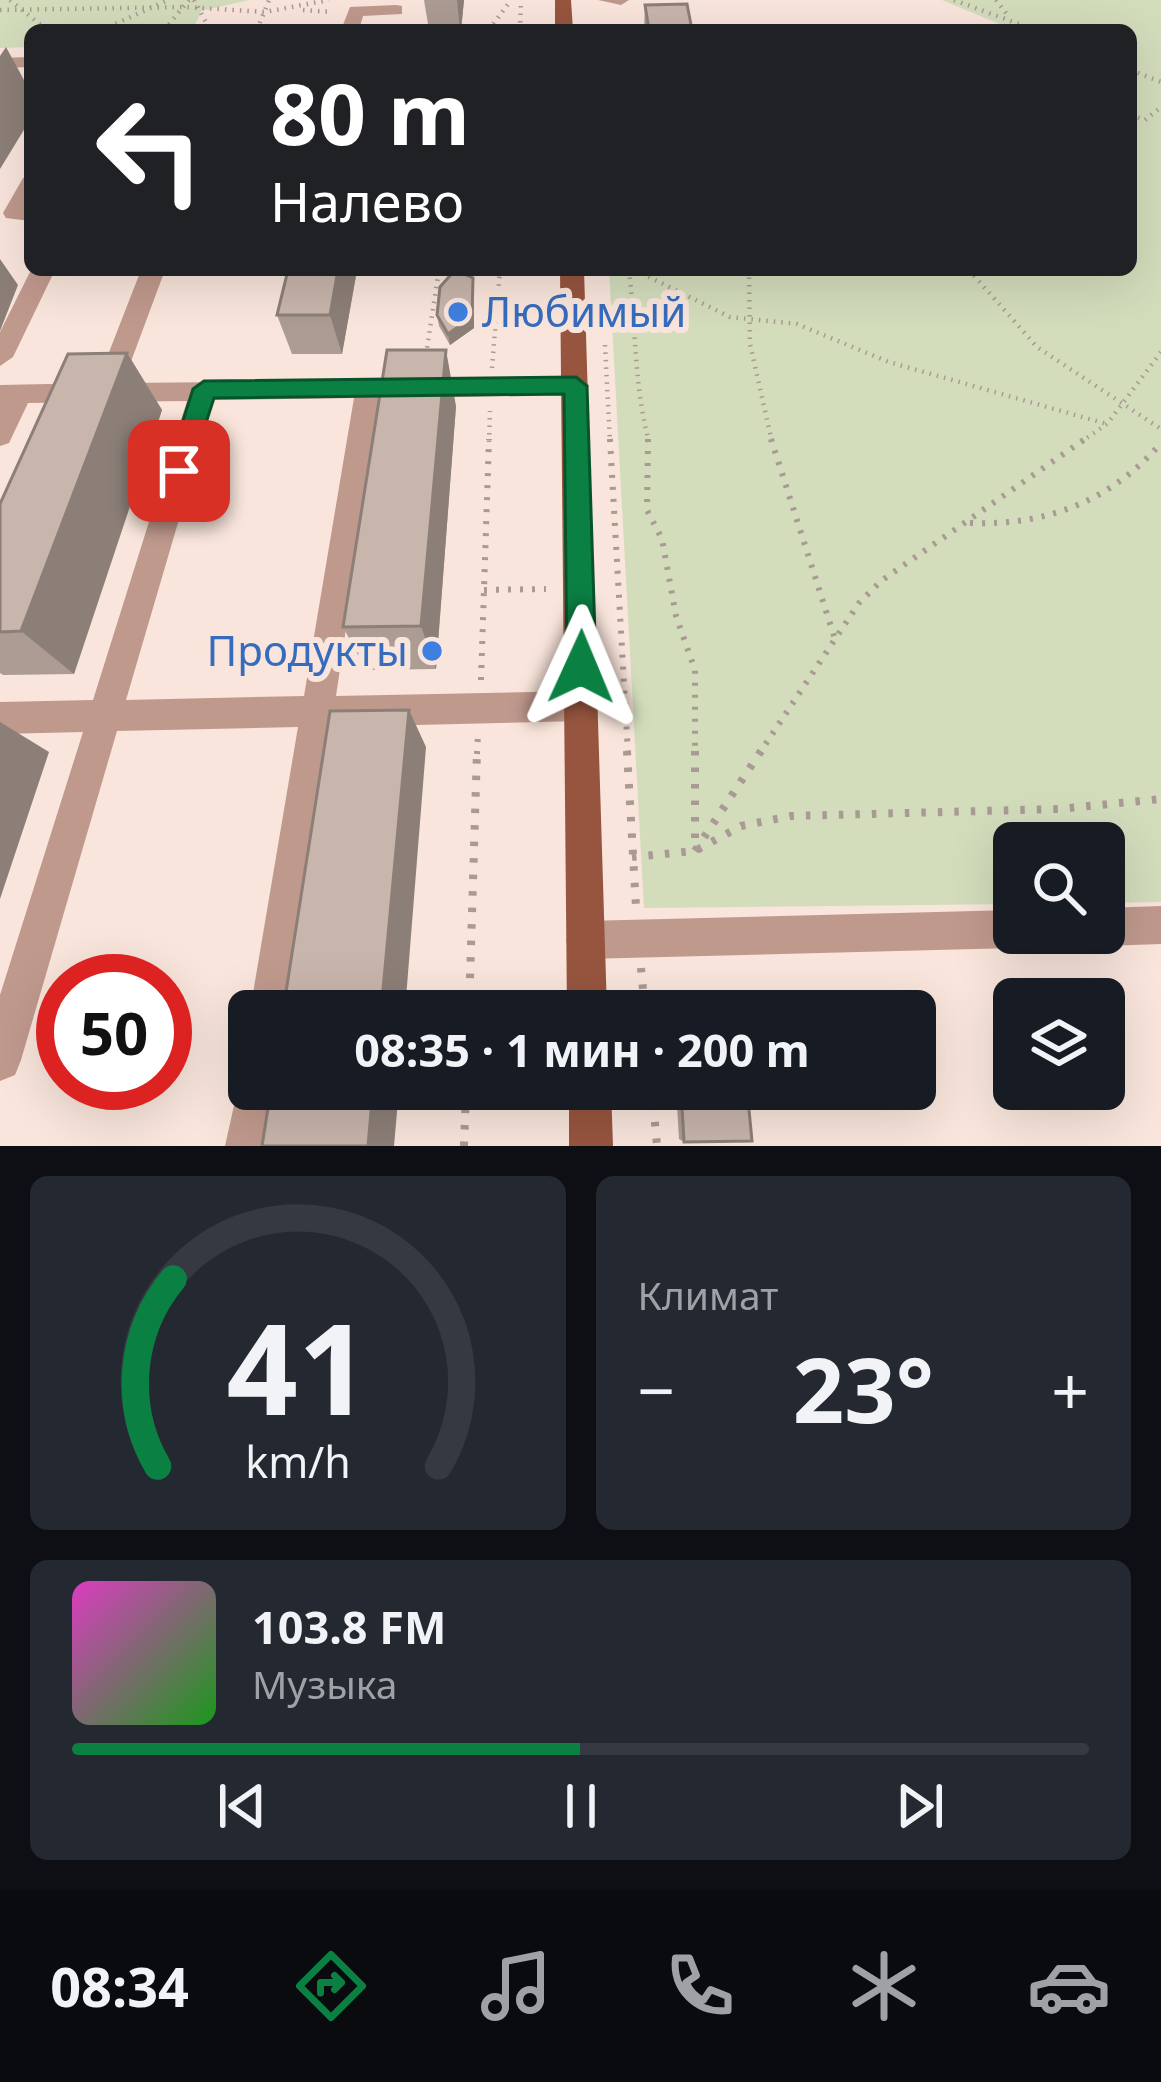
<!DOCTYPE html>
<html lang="ru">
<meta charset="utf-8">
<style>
body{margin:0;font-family:"Noto Sans",sans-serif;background:#242831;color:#f1f3f6;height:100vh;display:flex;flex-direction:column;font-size:45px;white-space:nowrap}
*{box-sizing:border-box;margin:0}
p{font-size:39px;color:#9ea1a6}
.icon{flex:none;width:66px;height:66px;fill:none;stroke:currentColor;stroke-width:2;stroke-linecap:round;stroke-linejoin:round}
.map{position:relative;height:1146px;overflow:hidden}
.drawer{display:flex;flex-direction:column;gap:30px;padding:30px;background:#0d0f14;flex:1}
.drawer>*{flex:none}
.guide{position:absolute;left:24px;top:24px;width:1113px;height:252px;border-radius:18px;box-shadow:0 12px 48px #0002;background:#202124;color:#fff;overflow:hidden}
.fabs{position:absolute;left:993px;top:822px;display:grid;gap:24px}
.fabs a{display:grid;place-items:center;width:132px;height:132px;border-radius:18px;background:#171b24;box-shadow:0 12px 48px #0002;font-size:60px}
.speed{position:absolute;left:36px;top:954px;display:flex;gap:24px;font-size:60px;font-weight:700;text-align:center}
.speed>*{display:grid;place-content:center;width:156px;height:156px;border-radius:50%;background:#171b24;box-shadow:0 12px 48px #0002;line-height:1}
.speed .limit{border:18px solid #d22;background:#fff;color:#111}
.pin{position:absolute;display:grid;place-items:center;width:102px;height:102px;color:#fff;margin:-51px;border-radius:24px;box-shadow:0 6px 18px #0006}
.me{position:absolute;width:132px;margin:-66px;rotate:1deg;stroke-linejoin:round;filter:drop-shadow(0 0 9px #0008)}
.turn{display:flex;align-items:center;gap:42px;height:252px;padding:0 48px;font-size:54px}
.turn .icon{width:156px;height:156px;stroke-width:2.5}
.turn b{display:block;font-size:84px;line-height:102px}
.big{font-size:90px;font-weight:700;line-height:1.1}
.drawer .card{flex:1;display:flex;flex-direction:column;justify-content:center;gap:18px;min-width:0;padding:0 42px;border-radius:18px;background:#242831}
.drawer .dial{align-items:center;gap:0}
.dial svg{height:312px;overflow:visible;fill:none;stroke:#363941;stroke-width:7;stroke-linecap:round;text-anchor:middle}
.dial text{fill:#f1f3f6;stroke:none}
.song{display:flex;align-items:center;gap:36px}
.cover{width:144px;height:144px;border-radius:18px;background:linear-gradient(135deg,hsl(310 70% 55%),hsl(120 70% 35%))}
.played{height:12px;border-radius:6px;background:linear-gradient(90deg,#0b8043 50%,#363941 50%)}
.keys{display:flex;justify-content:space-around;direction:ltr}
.heat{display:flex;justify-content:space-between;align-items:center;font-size:66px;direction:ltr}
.drawer .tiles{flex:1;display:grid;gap:30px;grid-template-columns:1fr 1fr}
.card:last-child{grid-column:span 2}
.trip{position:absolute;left:228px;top:990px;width:708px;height:120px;border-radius:18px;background:#171b24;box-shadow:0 12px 48px #0002;font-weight:700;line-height:120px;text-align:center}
.tab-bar{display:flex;height:192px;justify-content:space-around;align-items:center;background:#090b0e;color:#9ea1a6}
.tab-bar .icon{width:84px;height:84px}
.tab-bar .active{color:#0b8043}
.tab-bar b{font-size:54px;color:#f1f3f6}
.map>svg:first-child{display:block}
</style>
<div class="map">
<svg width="1161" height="1146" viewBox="0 0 1161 1146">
<rect width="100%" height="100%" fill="#f9e5db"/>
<path fill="#d3ddbc" d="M0 0H249L201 11 193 30H30V47L0 48Z
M942 0H1161V902L1104 903V843H1014V904L644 908 609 270H1131V30H1014Z"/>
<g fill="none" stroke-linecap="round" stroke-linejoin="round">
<path stroke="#a99a93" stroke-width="4.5" stroke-dasharray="1.5 6" stroke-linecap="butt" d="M10 0 47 30
M194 0 210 30
M954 0 1035 30
M996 0 1009 17
M0 10 185 7 265 12 329 0
M303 10 331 12
M102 30 168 0
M164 30 189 0
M257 30 269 0
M489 30 511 0
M520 30 521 0
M1131 70 1161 82
M1131 115 1145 120 1161 107
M629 270C636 329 634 386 649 442
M635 270 730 317 797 324 889 362 1107 424
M749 270 750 344 772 442
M969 270 1037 347 1161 429
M605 345 610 442
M426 355 439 270
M492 368 500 270
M489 442 490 411
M1081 442 1107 424 1161 352"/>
<path stroke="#a99a93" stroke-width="6" stroke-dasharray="3 9" stroke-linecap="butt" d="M610 439 628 754
M648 439 647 510 662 539 676 616 695 670V754
M771 439 835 639
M970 523C1046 526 1111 501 1161 443
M484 590 546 589
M481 680 489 439
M477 754 478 735
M759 754 859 603 881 581 1085 439"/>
<path stroke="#a99a93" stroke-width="8" stroke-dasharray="4.5 12" stroke-linecap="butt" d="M627 751 636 907
M695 751V848
M695 851 761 751
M632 857 695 851 741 826 791 816 1058 809 1161 799
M641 968 645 1011
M469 1011 477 751
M652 1089 657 1146
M464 1146 466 1089"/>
<path fill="#c0998d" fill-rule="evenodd" d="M598 0H629L621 5Z
M396 5 402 6V14L363 16 359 30H341L350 7Z
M30 57V67L0 68V58Z
M30 176V221L6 218 3 213 23 178Z
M31 270H55L13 357 0 366V332Z
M141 270H165L123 383 585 379 589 386 576 395 380 398 336 696 581 691 593 695 598 706 593 717 581 721 332 727 290 1011H250L298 727 117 731 21 1060 15 1075 0 1081V995L83 732 0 734V702L93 700 187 401 28 403 9 443 0 446V385L97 383ZM354 398 304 696 126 700 214 400Z
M1161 906V944L1104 946 1091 940 1087 933H1104V908Z
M1014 910V933H1031L1027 942 1014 948 585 959 571 954 566 940 571 926 585 921Z
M249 1071V1089H277L269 1146H225L241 1074Z"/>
<path fill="#97553f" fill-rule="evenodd" d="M555 0H571L573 30H555Z
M560 270H584L607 1011H567Z
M569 1089H611L613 1146H569Z"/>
</g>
<path fill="#ac9c93" d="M424 0H464L461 30H429Z
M645 5 692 30H644Z
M288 270H357L342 354H292L277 315Z
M473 278 474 328 450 345 439 326 437 315Z
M127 353 162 410 74 674 3 675 0 673V504Z
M456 406 436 669 366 670 343 627Z
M676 1089H747L684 1142 679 1139Z"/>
<path fill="#8c7f78" d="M457 0H464L461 30H460Z
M6 47 30 91V120L0 169V56Z
M0 259 18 285 0 331Z
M338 270H357L342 354 330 315Z
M473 278 474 328 450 345 448 334Z
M446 350 456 406 436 669 421 626Z
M127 353 162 410 74 674 21 631Z
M409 710 426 747 405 1011H381Z
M0 722 49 752 0 899Z
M373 1089H399L394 1146H368Z"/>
<path fill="#c8b5ab" stroke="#8c7f78" stroke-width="3" d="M687 4 692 30H649L645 5Z
M288 270H338L330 315H277Z
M455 270 473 278 472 317 448 334 437 315 440 287Z
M387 350H446L421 626 343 627Z
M127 353 21 631 0 632V504L68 354Z
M409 710 381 1011H283L330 711Z
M271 1089H373L368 1146H262Z
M681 1089H747L752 1141 684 1142Z"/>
<path fill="#0b8043" stroke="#07532c" stroke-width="3" d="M576 377 587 386 596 667 581 681 567 667 564 394 214 398 188 478H170L167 471 193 389 204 381Z"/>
<g fill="#3f7fe0" stroke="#f9e5db" stroke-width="4.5">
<circle cx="458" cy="312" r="12"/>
<circle cx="432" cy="651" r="12"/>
</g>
<g text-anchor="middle" stroke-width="12" stroke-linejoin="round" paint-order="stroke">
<g font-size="42" fill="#366cbe" stroke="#f9e5db" text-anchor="start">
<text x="482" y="327">Любимый</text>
<text x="408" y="666" text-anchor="end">Продукты</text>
</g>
</g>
</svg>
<div class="fabs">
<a><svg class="icon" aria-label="search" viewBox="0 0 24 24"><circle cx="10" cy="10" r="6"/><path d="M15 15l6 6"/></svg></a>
<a><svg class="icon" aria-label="layers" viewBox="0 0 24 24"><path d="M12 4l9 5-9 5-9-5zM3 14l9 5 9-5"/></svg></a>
</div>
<div class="speed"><div class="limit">50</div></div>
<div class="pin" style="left:179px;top:471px;background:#d93025"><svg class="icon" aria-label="arrive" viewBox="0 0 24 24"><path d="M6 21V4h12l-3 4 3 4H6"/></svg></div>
<svg class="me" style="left:581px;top:667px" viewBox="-20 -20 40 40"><path d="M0-17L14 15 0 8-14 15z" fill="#0b8043" stroke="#fff" stroke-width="4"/></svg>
<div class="trip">08:35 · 1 мин · 200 m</div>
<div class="guide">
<div class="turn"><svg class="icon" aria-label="left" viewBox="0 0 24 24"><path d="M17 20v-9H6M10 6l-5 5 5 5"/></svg><div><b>80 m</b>Налево</div></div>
</div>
</div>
<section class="drawer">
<div class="tiles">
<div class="card dial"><svg viewBox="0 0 100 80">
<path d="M14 69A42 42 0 1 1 86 69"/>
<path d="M14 69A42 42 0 0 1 18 21" stroke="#0b8043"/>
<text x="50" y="56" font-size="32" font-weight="700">41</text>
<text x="50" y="72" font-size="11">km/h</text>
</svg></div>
<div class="card"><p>Климат</p>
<div class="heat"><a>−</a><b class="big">23°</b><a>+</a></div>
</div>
<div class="card">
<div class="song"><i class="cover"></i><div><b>103.8 FM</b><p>Музыка</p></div></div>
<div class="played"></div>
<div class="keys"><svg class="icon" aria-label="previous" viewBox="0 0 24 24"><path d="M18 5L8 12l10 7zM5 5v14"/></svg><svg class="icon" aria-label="pause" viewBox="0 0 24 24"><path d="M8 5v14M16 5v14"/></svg><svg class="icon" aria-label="next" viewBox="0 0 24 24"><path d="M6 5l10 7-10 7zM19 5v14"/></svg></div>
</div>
</div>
</section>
<nav class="tab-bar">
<b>08:34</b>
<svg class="icon active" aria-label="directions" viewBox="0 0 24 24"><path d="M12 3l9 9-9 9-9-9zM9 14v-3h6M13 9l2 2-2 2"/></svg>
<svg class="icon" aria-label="music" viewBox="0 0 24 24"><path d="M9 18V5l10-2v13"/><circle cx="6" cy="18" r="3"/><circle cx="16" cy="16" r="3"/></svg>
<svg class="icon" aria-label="phone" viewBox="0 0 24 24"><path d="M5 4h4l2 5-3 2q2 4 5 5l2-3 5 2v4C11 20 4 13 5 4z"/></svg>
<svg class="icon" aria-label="climate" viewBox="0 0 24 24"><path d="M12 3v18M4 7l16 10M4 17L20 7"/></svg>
<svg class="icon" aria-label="car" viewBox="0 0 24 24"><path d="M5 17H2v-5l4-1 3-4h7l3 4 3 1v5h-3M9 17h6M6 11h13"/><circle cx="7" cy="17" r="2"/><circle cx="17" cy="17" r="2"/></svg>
</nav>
